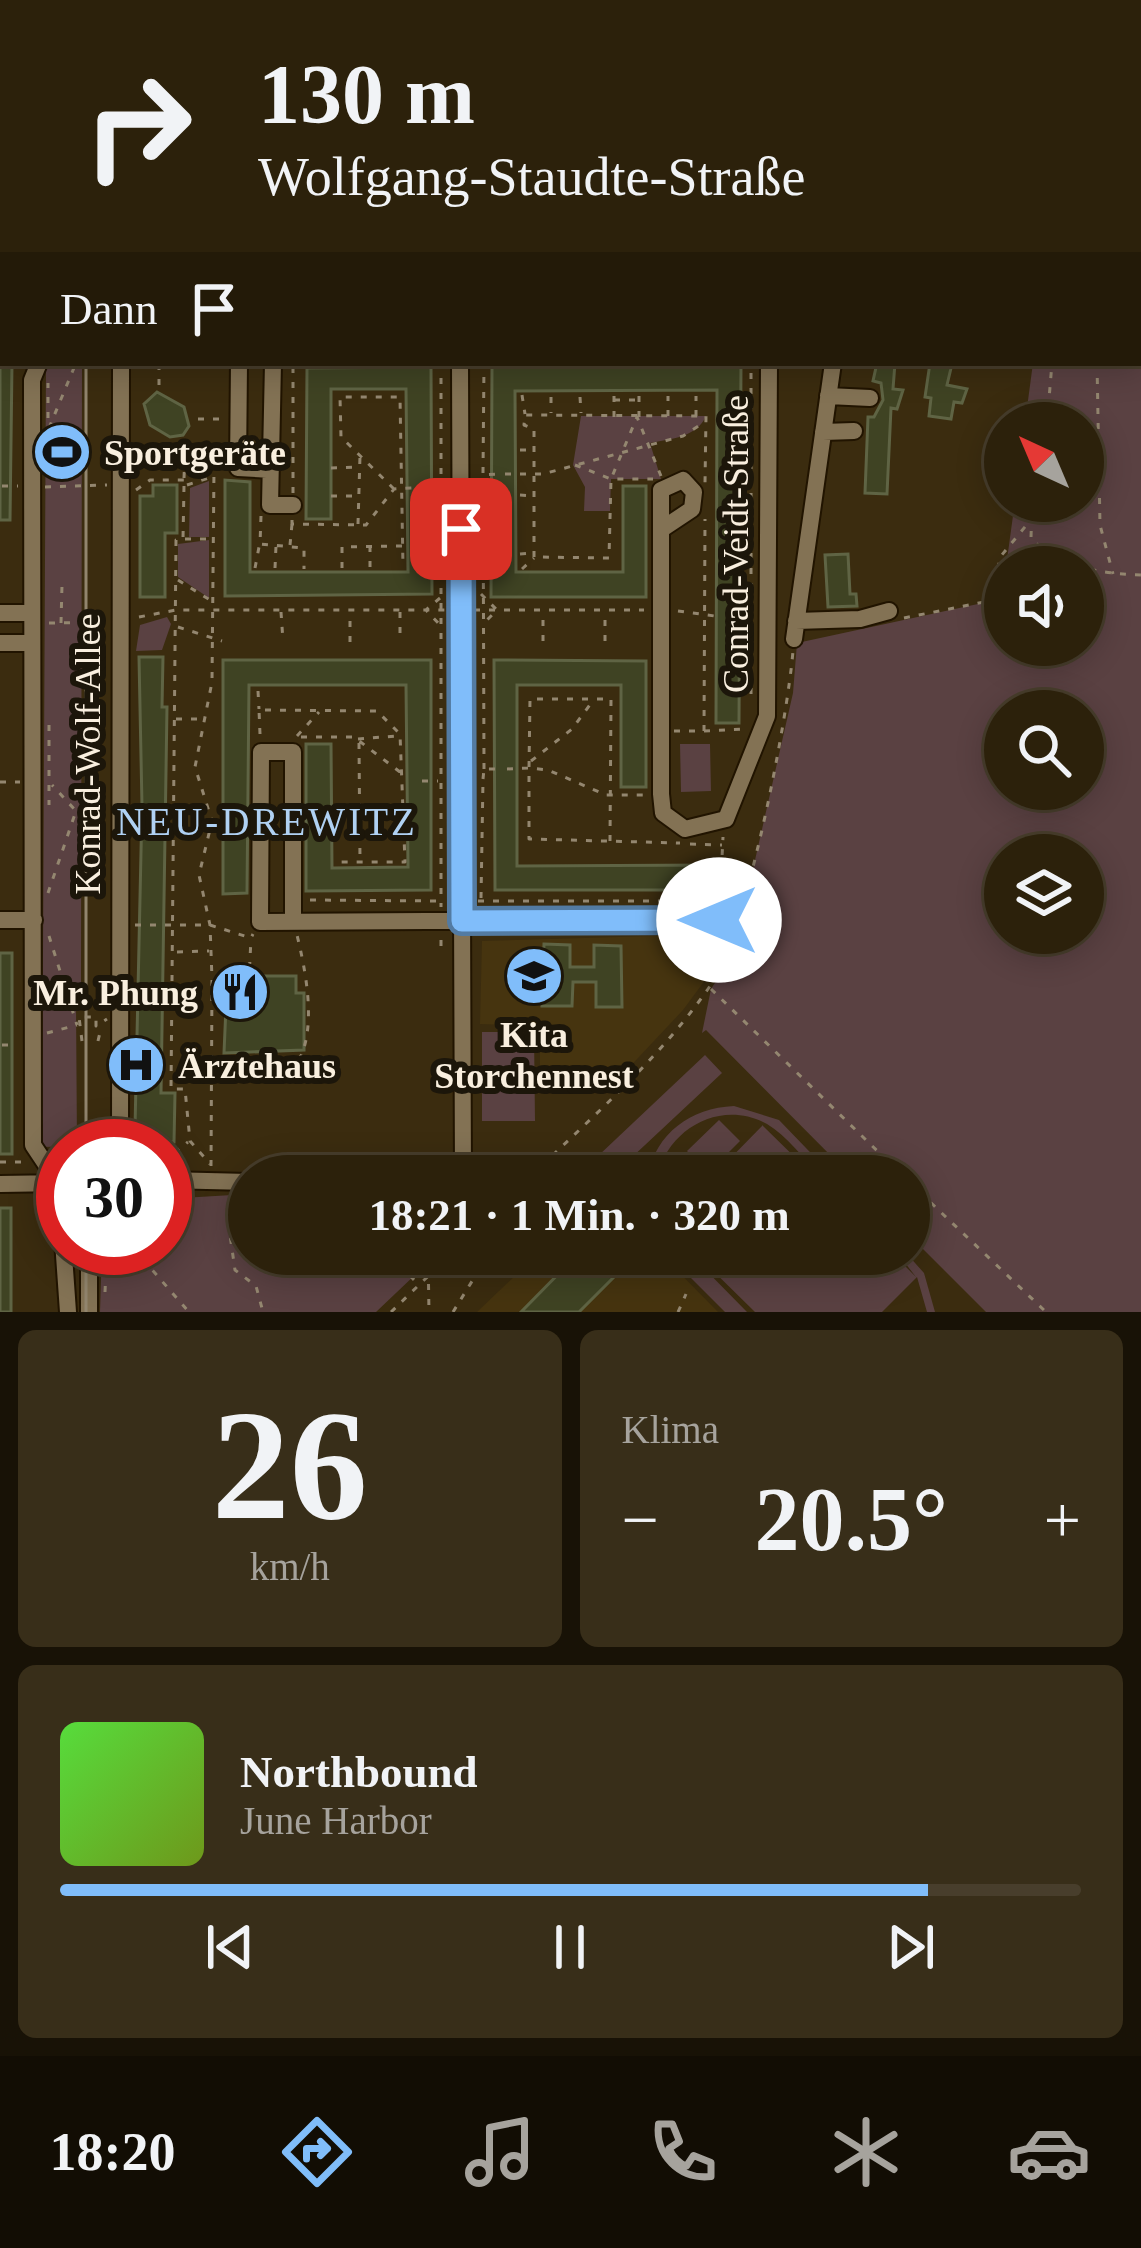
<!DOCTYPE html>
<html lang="de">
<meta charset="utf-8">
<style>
body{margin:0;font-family:"Times New Roman",serif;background:#382e19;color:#f1f3f6;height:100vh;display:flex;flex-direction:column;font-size:45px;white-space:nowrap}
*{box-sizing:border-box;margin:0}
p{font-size:39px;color:#a6a39d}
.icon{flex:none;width:66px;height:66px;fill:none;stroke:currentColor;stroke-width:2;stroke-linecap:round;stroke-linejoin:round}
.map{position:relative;height:1312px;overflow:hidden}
.panel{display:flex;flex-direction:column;gap:18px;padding:18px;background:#181206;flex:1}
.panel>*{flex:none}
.hud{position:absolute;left:0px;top:0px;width:1143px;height:366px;box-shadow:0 6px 30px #0003,0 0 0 3px #483e2c;background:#2c210b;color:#f1f3f6;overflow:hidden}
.needle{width:78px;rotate:316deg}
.controls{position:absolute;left:984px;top:402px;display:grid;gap:24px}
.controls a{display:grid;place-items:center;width:120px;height:120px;border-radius:50%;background:#2c210b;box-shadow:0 6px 30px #0003,0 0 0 3px #483e2c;font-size:60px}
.speed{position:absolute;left:36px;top:1119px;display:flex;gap:24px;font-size:60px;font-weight:700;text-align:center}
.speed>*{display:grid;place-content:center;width:156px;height:156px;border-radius:50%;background:#2c210b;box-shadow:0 6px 30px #0003,0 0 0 3px #483e2c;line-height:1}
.speed .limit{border:18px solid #d22;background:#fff;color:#111}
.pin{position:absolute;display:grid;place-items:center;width:102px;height:102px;color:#fff;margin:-51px;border-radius:24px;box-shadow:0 6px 18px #0006}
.me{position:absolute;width:132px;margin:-66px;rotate:270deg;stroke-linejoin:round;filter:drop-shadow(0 0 9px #0008)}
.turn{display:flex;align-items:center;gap:42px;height:252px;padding:0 60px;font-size:54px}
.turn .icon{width:156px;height:156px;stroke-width:2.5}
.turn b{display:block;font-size:84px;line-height:102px}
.then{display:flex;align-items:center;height:114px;padding:0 60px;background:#0003;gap:24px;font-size:45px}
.big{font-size:90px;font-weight:800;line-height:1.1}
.panel .tile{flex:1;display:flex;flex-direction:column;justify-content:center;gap:18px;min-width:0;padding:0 42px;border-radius:18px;background:#382e19}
.panel .dial{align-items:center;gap:0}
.dial b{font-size:156px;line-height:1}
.song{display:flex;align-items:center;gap:36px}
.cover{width:144px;height:144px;border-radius:18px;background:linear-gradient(135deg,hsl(110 70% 55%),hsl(80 70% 35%))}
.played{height:12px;border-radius:6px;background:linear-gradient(90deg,#80bdfa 85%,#483e2c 85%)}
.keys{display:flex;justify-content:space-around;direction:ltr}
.heat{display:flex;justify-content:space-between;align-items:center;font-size:66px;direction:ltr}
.panel .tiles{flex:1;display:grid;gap:18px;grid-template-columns:1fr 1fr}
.tile:last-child{grid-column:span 2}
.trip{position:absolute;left:228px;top:1155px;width:702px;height:120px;border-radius:60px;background:#2c210b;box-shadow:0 6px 30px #0003,0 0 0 3px #483e2c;font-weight:800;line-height:120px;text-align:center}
.tab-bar{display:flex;height:192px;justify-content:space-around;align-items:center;background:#120d04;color:#a6a39d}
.tab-bar .icon{width:84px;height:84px}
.tab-bar .active{color:#80bdfa}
.tab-bar b{font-size:54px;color:#f1f3f6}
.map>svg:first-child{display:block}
</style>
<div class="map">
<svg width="1141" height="1312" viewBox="0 0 1141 1312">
<rect width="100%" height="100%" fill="#3b2c0f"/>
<path fill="#46340f" d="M720 934 703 983 683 1010 623 1074 604 1081H540V1026L480 1024 482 941Z
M538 1254H661L718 1312H477Z"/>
<path fill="#5a4142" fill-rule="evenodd" d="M252 0H554L253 3Z
M888 0H1141V1312H986L909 1235V1176H851L706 1030 702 1033 711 989 724 969 745 904 793 693 797 643 1001 599 1005 575V645H1083V567H1006L1015 501H1083V423H1025L1033 363H1140V3ZM1005 711H1083V789H1005ZM1005 855H1083V933H1005Z
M46 363H82L81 982 76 1002 77 1146 42 1147Z
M581 416H706C697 437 671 439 650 443L661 479H611L610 511H584L585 487 573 465Z
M209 481V537H189L190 488Z
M209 540V598L178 577V544Z
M167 617 171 624 162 650 136 651 140 625Z
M680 744H710L711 791 681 792Z
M482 1032H534L535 1121H482Z
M705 1055 722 1073 614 1174 598 1156Z
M734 1106 779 1120 833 1176H821C804 1159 787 1136 767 1124 721 1099 669 1128 657 1176H647C657 1133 690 1108 734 1106Z
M719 1120 740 1141 708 1173 687 1151Z
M763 1125V1126L814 1176H713Z
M249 1194V1254H437L376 1312H100L102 1248H165V1199Z
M667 1254H690L747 1312H725Z
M696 1254H893L916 1277 898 1254H907L924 1273 935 1312H927L917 1277 882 1312H755Z"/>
<path fill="#3f4323" stroke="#5f6444" stroke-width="3" d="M0 363H12L10 520H0Z
M877 363H895L893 389 903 390 897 409 891 408 887 494 865 493 868 417H874L883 400 881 383 873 381Z
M930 363 951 368 947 385 967 389 962 403 954 402 951 419 929 416 931 398 925 397Z
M741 364 739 723H716L717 390 515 391 516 572H623V486H646V597H491L492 365Z
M431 367 432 594 225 596V480L250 482V572H408L406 389H331V519H306L307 368Z
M157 392 184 407 189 426 183 435 170 437 150 425 144 404Z
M153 485H177V533H165V597H140V496H153Z
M848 554 850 594H856L857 606 828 607 825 555Z
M139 657H163L162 707H167L161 1093H175L174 1142 149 1141V1128H135L142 806Z
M223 660H431V890L306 891V744H331L332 868 408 867 406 685H249L247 893 223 894Z
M494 660 646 661V787H621V685H517V866L715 865V890H495Z
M544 944 570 945V967H594V945L621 946 622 1007H596V982H573L572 1006H542Z
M0 953H12V1154H0Z
M251 976H296V993H304V1050L224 1053 227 983H251Z
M0 1208H11V1312H0Z
M578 1254H593L604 1265 615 1254H637L579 1312H521Z"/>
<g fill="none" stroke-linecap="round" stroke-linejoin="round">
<defs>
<path id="minor" d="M83 3V0
M238 3V0
M879 3 880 0
M0 64 3 72
M0 147 3 144
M0 161 3 165
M0 335H3
M39 363 32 380 33 1145 59 1184 68 1312
M239 363 238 468 271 470
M273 363 270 505H293
M460 363 463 1176
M828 396 870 398
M823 432 854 431
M662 529 692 509 694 492 683 480 661 490V794L663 813 685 829 726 819 767 716 769 363
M0 613H32
M796 621 860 619 889 611
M794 639 833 363
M0 643H32
M0 920H34
M293 922V752H261L260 922C413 922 566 920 719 919
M120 1146 121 363
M165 1180 249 1182
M0 1184 62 1183
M89 1248V1312"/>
</defs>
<use href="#minor" stroke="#211400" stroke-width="20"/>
<path stroke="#948770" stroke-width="3" stroke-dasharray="6 9" stroke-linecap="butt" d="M27 0 28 3
M798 0 799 3
M994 0 1001 3
M336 3V0
M551 3 554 0
M1013 3 1014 0
M3 6 5 0
M0 15 3 12
M0 102 3 109
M1140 110H1141
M0 306 3 309
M0 357H3
M441 363V907
M1097 363 1100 525 1113 574
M1135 363 1141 365
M159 385V363
M522 395 525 414
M551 397V413
M580 397 581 413
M614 400H639
M668 416V396
M696 416V396
M614 417V395
M639 417V395
M198 419H225
M1047 423 1052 363
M49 428 76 363
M48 433V383
M520 450H535
M575 465 611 479H653
M331 468 359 467
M483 473 484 363
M505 474H543L683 436 703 423
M661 476 637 417 611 479 609 558 534 557V429L524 425 525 415 706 416 705 483
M184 478 185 454
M187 485 212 477
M2 486H18
M184 486 183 539 176 540 171 1089H185L190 1141 210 1164
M45 487 107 485
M419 488H439
M394 489 341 437 340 397H400L403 566
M136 490 150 480H184V485
M293 493V363
M520 495 535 496
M331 496H357
M1032 501 1031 538C1057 567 1104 574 1141 575
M261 516 260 544 304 548V569
M292 520V524L366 525 394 489 412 488
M358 524 360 456
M185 539H212
M290 545 292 524
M370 546V568
M520 554 534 553
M255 568 259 547
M275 568 276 546
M342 568V547L403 546
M522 569 534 558
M178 580 210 600
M481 594 497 610 482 625
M440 598 426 610 440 625
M474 610H644
M678 611 722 617
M281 612 283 641
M400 612V641
M729 616H752
M139 617 176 610H446
M904 618 989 601 1001 556 1029 522
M49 623 106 622
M61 623 62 585
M178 627 222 641
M543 641V612
M605 641V612
M350 642V612
M258 691 259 709
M751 694V363
M176 719H201
M49 725V805
M674 731H704L705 519
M704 731 743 729
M260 734 259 710 377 711 400 734 405 862H337
M297 736 319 712
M301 737H354L400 772
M358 739 396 736
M359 743 360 860
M531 761 572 729 592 702
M484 769 483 475 498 474
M507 769 529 768V839L680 843
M483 779 484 769H501
M422 781H438
M0 782H20
M78 811H104
M138 812 201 814 210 820
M362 819 403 804
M610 841 611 699H530L529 768 548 770 606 795H647
M690 844 722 845
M48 893 76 811 52 785
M481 898 483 780
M310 900 439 901
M720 900 723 837
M478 901H720
M135 925H210L251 938 253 934
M49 936 77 1025
M441 946V935
M177 952 209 951
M214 979 249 978 251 939
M711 989 903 1176
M47 1033 77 1025
M82 1041 79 1017H96V1026L107 1019
M98 1041 101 1028
M2 1045H15
M212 1067 296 1065C318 1032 306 972 297 935
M97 1133 100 1146
M138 1136H149
M79 1146 82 1133
M147 1146 173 1145V1152
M0 1162H24
M211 1166 212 979 210 925 199 875 212 821 195 767 212 682 214 468
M174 1167 173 1154 188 1142
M531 1176C593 1116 659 1059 708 989 747 934 787 722 793 651
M909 1182 1046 1312
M243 1195 230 1235 235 1270 256 1286 263 1312
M133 1248 189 1312
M389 1254 418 1284
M428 1254 429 1312
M105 1292 107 1248
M391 1312 451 1254
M453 1312 474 1278 502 1254
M678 1312 686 1294"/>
<use href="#minor" stroke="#837254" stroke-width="16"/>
<path stroke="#92856e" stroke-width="3" d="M14 0 15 3
M86 1146V363
M86 1248V1312"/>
</g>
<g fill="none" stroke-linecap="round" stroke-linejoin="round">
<defs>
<path id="route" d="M461 529 462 921 719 920"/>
</defs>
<use href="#route" stroke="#537ba2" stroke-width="30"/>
<use href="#route" stroke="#80bdfa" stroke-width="21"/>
</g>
<defs>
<symbol id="stadium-disc" viewBox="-11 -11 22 22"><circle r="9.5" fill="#80bdfa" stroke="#1c160a"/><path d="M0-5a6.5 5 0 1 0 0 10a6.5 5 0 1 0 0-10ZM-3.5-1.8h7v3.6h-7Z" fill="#111"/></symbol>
<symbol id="school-disc" viewBox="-11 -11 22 22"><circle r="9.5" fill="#80bdfa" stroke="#1c160a"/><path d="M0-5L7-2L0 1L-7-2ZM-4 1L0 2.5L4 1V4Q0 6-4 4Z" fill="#111"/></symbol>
<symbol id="restaurant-disc" viewBox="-11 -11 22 22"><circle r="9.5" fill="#80bdfa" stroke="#1c160a"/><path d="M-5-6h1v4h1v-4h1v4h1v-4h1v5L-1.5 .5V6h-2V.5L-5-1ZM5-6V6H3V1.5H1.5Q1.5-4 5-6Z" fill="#111"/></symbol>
<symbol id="hospital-disc" viewBox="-11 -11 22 22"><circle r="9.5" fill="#80bdfa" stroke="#1c160a"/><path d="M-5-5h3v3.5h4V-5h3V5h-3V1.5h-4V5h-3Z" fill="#111"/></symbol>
</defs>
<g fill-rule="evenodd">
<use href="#stadium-disc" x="29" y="419" width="66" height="66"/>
<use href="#school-disc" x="501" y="943" width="66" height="66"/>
<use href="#restaurant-disc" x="207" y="959" width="66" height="66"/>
<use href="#hospital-disc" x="103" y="1032" width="66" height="66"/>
</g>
<g text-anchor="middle" stroke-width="12" stroke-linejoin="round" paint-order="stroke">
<g font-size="36" font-weight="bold" fill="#f9efdf" stroke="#1c160a" text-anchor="start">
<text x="104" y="465">Sportgeräte</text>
<text x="198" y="1005" text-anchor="end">Mr. Phung</text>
<text x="534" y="1047" text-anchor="middle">Kita<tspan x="534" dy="41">Storchennest</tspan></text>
<text x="178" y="1078">Ärztehaus</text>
</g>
<g font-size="36" fill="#f9efdf" stroke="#1c160a">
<text transform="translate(735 544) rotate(-90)" y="13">Conrad-Veidt-Straße</text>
<text transform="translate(87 754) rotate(-90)" y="13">Konrad-Wolf-Allee</text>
</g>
<g font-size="39" letter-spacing="3" fill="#b0d1f3" stroke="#1c160a">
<text x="267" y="835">NEU-DREWITZ</text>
</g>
</g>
</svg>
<div class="controls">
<a><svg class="needle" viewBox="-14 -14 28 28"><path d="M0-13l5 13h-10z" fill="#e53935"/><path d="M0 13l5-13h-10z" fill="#a6a39d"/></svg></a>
<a><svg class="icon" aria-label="sound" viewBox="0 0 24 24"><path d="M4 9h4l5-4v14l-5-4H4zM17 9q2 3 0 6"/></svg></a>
<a><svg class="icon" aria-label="search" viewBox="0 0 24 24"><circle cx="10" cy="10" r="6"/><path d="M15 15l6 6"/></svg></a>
<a><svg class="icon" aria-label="layers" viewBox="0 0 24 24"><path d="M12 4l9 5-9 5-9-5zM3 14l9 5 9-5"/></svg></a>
</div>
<div class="speed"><div class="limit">30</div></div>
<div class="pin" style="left:461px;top:529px;background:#d93025"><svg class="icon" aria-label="arrive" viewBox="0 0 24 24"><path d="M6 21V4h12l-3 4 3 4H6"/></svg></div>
<svg class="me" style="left:719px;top:920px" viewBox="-20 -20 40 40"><circle r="19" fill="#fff"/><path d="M0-13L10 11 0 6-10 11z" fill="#80bdfa"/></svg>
<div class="trip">18:21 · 1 Min. · 320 m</div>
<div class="hud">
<div class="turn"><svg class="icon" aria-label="right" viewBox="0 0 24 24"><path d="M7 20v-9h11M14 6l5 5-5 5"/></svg><div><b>130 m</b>Wolfgang-Staudte-Straße</div></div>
<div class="then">Dann<svg class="icon" aria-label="arrive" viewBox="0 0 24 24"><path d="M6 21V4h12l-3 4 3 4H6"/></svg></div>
</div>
</div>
<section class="panel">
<div class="tiles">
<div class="tile dial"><b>26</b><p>km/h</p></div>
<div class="tile"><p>Klima</p>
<div class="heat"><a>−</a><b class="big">20.5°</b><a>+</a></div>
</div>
<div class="tile">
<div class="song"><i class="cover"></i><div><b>Northbound</b><p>June Harbor</p></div></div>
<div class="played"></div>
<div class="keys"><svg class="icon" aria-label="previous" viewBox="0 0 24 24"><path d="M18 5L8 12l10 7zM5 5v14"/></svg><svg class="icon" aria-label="pause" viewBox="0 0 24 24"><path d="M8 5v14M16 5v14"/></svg><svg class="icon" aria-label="next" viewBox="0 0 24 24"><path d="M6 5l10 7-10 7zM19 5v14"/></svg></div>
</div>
</div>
</section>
<nav class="tab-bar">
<b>18:20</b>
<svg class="icon active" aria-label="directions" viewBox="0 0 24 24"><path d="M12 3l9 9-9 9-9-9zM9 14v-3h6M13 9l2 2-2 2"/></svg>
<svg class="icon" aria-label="music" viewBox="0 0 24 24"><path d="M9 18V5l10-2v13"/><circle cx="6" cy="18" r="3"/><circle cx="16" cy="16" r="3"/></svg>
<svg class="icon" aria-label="phone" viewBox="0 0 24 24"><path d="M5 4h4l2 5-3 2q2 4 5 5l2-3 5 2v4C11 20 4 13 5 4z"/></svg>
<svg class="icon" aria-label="climate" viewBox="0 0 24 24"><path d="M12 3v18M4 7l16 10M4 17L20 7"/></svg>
<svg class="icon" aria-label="car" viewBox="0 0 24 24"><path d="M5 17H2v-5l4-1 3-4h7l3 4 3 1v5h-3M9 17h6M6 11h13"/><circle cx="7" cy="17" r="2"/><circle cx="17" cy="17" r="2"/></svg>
</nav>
